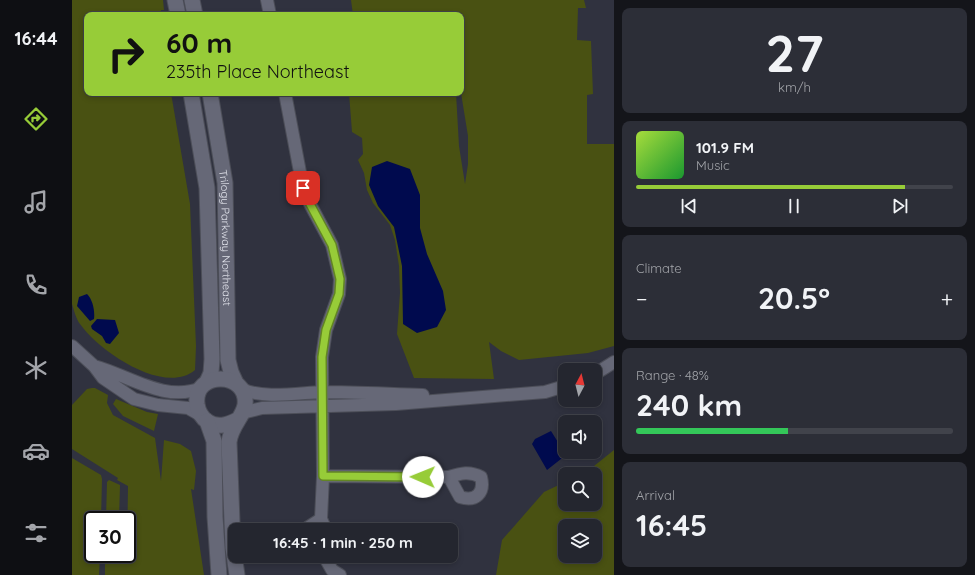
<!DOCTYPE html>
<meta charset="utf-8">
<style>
body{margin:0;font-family:Quicksand,sans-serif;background:#2c2e37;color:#f1f3f6;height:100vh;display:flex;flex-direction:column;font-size:15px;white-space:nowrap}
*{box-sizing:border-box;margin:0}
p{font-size:13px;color:#a3a5aa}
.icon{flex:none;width:22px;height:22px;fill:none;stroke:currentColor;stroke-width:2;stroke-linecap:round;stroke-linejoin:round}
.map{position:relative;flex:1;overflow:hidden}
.panel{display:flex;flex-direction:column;gap:8px;padding:8px;background:#14151a;width:361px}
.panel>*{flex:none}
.hud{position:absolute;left:12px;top:12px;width:380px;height:84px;border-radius:8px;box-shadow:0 2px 6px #0003,0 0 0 1px #41434b;background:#97cc38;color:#111;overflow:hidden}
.needle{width:26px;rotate:7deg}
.tools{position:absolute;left:486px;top:363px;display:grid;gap:8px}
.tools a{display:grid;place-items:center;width:44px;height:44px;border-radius:8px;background:#24262f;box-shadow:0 2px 6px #0003,0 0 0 1px #41434b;font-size:20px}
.speed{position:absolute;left:12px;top:511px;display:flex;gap:8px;font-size:20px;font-weight:700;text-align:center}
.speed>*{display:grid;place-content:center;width:52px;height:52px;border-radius:50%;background:#24262f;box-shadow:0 2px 6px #0003,0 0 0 1px #41434b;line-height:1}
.speed .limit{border:2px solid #111;border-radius:6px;background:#fff;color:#111}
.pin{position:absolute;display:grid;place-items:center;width:34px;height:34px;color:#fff;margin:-17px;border-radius:8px;box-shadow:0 2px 6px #0006}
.me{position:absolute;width:44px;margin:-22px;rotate:271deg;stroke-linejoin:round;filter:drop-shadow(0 0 3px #0008)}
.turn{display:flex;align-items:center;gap:14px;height:84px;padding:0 16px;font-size:18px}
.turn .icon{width:52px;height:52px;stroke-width:2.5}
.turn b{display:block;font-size:28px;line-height:34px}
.big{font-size:30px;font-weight:700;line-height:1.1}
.panel .widget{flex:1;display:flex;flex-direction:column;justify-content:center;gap:6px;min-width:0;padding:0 14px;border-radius:8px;background:#2c2e37}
.panel .dial{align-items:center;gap:0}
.dial b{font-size:52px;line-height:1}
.song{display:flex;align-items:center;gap:12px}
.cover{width:48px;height:48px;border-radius:6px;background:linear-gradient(135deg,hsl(80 70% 55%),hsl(130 70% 35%))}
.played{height:4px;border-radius:2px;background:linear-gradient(90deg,#97cc38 85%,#41434b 85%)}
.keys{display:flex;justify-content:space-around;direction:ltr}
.heat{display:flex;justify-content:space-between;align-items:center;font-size:22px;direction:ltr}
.charge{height:6px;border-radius:3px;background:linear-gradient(90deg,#34c759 48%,#41434b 0)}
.trip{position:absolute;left:156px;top:523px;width:230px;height:40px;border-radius:8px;background:#24262f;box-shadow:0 2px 6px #0003,0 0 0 1px #41434b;font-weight:700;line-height:40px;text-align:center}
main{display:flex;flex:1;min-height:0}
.tabs{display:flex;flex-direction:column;width:72px;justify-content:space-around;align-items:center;background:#0e0f13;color:#a3a5aa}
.tabs .icon{width:28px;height:28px}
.tabs .on{color:#97cc38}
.tabs b{font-size:18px;color:#f1f3f6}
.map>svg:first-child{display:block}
</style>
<main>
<nav class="tabs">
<b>16:44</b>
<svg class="icon on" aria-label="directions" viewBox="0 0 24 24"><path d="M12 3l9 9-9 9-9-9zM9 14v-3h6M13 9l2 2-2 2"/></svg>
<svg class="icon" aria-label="music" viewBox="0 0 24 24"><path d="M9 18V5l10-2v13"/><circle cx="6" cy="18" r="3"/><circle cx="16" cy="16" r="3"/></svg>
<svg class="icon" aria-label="phone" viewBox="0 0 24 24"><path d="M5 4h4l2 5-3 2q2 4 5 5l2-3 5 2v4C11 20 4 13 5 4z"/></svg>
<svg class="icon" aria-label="climate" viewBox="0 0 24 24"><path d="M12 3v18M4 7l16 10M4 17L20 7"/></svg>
<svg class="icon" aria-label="car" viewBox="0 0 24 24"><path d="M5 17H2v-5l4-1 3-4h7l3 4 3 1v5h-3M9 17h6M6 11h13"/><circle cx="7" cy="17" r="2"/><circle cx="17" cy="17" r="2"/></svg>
<svg class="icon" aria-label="filters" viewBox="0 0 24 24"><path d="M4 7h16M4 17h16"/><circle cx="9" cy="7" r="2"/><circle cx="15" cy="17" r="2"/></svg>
</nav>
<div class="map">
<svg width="542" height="575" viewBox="0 0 542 575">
<rect width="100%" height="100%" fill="#30323f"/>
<path fill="#495112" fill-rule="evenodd" d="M0 0H91L92 10H89V15H15V93H99L118 204 124 346 123 370C92 396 27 351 8 324 4 319 2 310 0 304Z
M279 0H512L514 8H506L505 40 519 41 521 94 515 95V144H542V346L516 353 447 360 429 351 417 342 422 379 342 378 325 334 328 293 327 266 323 240 318 225 301 203 295 190 292 173 286 160 291 154 290 138 280 132 277 93H384L387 146 393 184 396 164V136L389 93V15H281Z
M20 388H23L36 395 35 403 41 415 83 438 89 481 92 440 108 444 119 451 124 471 122 490 119 489 132 575H33V554H55L56 486 45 480 46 478 0 449V405L15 389Z
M44 399 75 412 86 414 82 431 51 416 41 404Z
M542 450V575H424L430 540 472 492 493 482V504H523V474H512ZM493 526H523V556H493Z
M0 458 29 475 30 479 29 520H21V554H28L27 575H0Z
M37 480 48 485 47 520H34L35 482Z"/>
<path fill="#000a4e" d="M315 161 338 169 348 195V228L355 254 371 291 374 310 365 327 345 333 331 324 330 266 322 227 306 206 297 185 300 167Z
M15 294C21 300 23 311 22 319L18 321 5 306 7 297Z
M25 319 43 320 47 333 38 344 34 343 30 336 20 329 19 326Z
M479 431 494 455 475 470 460 444 463 439Z"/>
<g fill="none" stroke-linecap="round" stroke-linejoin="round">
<defs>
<path id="minor" d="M195 0 198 15
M213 93 231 188 238 204 260 245 268 279 267 294 254 330 250 357 251 476 249 519 254 530
M0 346 22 366 31 378 62 399 86 405 116 408 130 416
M22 366C56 375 93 403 129 388
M523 374 542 362
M170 389C190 399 226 393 249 392 283 392 317 394 351 395
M170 413 190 408 324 404 473 392 493 386
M251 476 377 477C389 473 398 471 409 477 413 493 404 502 388 497L377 477
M232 530 249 519
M252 556 260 570 268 575"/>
<g id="tertiary">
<path d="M103 0 106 15"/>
<path d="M120 0 123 15"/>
<path d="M119 93 135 188 140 359 139 373 135 382"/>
<path id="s1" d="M138 93 153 183 156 360 159 372 164 383"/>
<path d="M165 420C155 425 146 428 136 422 130 418 126 411 125 404 121 370 177 371 173 405 171 417 159 426 157 442L161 548 165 575"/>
<path d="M135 421 142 441 143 517 147 575"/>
</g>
</defs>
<use href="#minor" stroke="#4c4e58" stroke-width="14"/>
<use href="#tertiary" stroke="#4c4e58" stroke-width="17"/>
<use href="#minor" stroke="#666877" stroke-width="12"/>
<use href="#tertiary" stroke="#666877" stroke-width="15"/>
</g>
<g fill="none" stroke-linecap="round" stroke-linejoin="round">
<defs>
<path id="route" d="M231 188 238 204 260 245 268 279 267 294 254 330 250 357 251 476 351 477"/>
</defs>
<use href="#route" stroke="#628524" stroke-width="10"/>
<use href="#route" stroke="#97cc38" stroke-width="7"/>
</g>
<g text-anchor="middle" stroke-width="4" stroke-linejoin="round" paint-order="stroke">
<g font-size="11" fill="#dfe1e9" stroke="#191a20">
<text dy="4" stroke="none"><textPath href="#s1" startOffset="146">Trilogy Parkway Northeast</textPath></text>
</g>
</g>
</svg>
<div class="tools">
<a><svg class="needle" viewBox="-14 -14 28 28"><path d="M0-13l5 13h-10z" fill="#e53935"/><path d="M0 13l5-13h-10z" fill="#a3a5aa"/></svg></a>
<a><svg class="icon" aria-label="sound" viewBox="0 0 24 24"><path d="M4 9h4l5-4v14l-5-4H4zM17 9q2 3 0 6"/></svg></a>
<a><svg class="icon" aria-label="search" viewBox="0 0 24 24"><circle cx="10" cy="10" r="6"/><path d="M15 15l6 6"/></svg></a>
<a><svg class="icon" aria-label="layers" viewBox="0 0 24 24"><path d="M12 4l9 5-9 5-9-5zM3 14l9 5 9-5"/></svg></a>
</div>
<div class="speed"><div class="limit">30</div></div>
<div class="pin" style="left:231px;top:188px;background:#d93025"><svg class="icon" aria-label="arrive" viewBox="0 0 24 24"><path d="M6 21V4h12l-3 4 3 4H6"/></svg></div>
<svg class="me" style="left:351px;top:477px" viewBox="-20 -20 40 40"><circle r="19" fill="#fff"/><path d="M0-13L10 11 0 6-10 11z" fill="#97cc38"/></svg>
<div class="trip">16:45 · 1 min · 250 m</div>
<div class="hud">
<div class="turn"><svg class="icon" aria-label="right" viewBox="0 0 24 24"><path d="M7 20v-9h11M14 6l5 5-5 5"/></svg><div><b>60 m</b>235th Place Northeast</div></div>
</div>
</div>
<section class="panel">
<div class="widget dial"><b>27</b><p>km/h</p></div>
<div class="widget">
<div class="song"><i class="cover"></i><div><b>101.9 FM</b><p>Music</p></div></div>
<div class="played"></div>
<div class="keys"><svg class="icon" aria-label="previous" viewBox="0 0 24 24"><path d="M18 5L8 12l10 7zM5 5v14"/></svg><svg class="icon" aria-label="pause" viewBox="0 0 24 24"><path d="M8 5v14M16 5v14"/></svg><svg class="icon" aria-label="next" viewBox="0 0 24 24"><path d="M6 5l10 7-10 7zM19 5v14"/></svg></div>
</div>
<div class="widget"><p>Climate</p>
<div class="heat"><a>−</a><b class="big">20.5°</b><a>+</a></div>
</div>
<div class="widget"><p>Range · 48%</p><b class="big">240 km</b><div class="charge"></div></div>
<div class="widget"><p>Arrival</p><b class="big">16:45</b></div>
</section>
</main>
